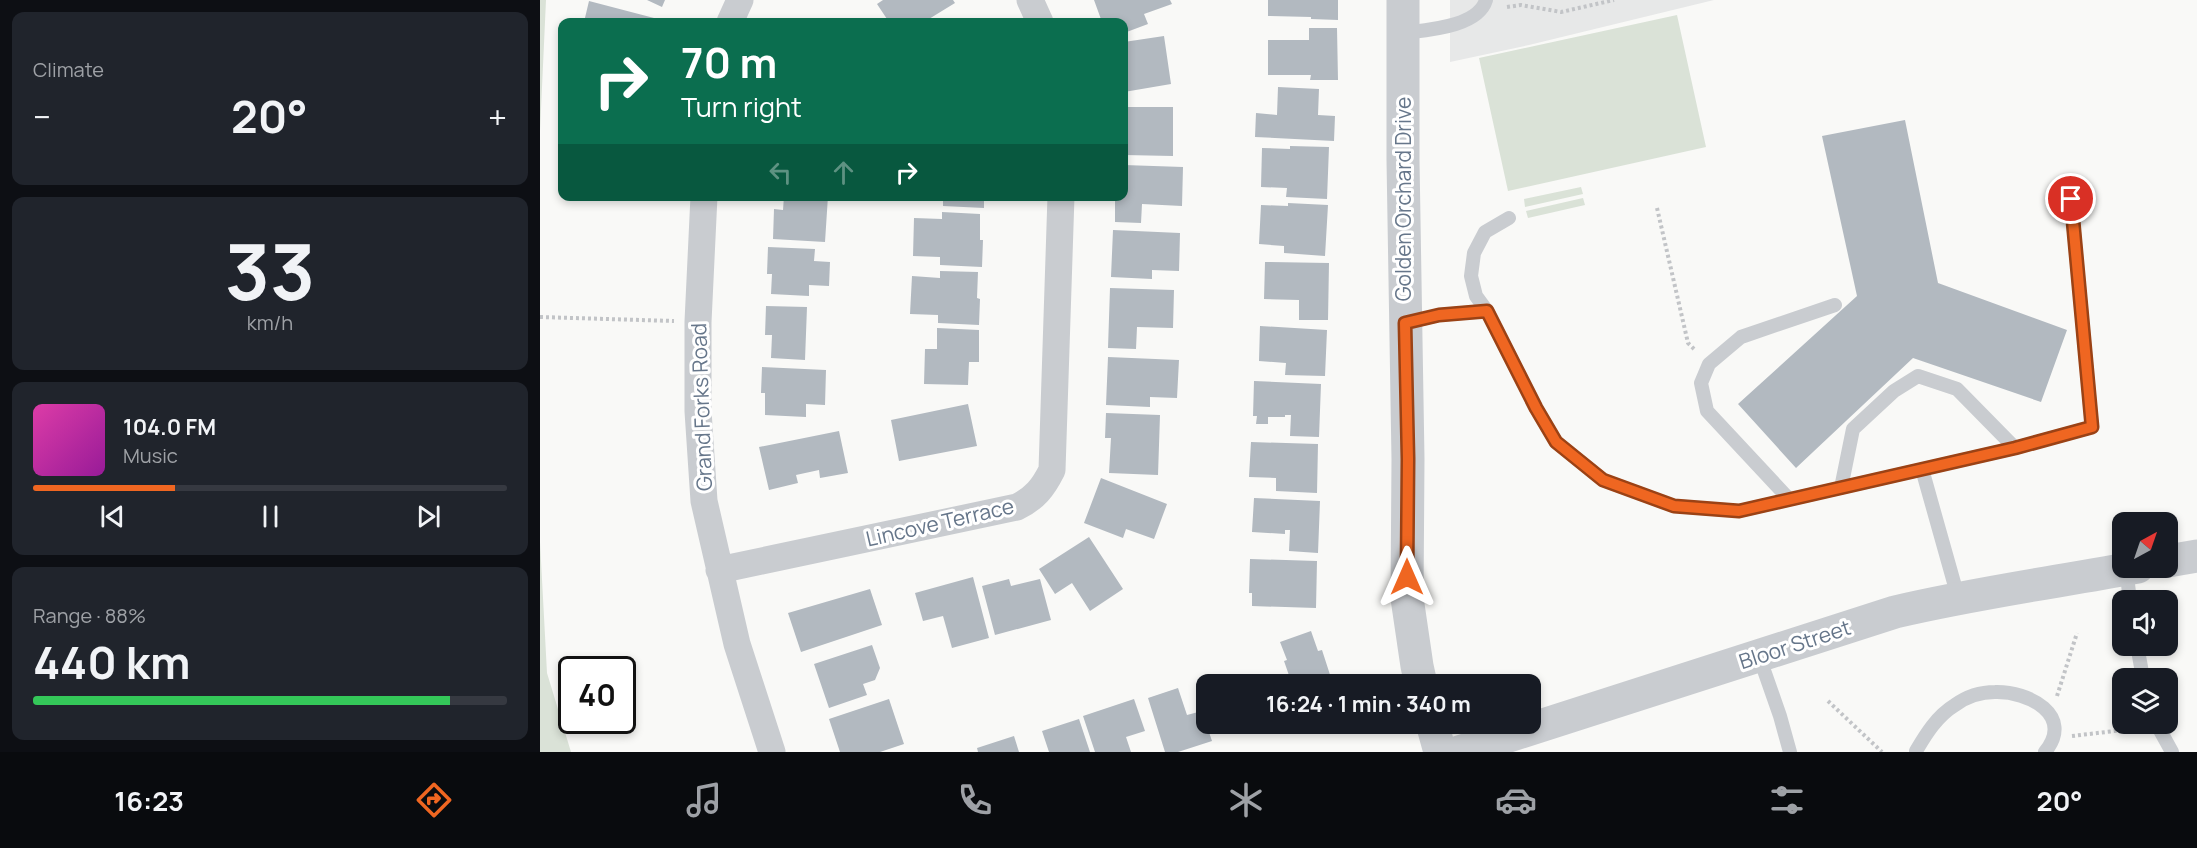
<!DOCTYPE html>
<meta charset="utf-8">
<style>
body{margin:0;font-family:Manrope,sans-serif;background:#20242c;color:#f1f3f6;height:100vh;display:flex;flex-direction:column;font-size:22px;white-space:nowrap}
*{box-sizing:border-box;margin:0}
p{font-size:20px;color:#9ea1a6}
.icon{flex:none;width:33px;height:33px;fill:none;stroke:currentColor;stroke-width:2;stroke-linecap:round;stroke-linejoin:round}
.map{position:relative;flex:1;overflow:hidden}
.drawer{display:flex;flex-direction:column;gap:12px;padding:12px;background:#0d0f14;width:540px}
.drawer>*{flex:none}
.banner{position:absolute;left:18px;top:18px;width:570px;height:183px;border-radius:12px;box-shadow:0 3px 9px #0003;background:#0b6e4f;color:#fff;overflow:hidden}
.needle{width:39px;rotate:40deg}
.fabs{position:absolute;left:1572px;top:512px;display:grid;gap:12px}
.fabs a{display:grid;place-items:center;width:66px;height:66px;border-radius:12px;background:#171b24;box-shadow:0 3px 9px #0003;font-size:30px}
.speed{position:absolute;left:18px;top:656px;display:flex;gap:12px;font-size:30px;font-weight:700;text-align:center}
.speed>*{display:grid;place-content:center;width:78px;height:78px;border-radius:50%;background:#171b24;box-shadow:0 3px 9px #0003;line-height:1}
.speed .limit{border:3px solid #111;border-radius:9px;background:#fff;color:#111}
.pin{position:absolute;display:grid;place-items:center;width:51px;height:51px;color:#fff;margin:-26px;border:3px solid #fff;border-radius:50%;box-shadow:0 2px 6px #0007}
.me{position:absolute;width:66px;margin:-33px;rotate:0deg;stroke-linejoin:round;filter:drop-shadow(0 0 4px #0008)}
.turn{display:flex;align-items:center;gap:21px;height:126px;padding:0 24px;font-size:27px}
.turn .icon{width:78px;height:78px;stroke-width:2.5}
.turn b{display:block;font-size:42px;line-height:51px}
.lanes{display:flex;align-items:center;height:57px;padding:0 24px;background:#0003;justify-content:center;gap:30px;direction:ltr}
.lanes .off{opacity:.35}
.big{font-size:45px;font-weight:700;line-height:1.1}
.drawer .card{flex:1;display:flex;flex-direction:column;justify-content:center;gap:9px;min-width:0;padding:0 21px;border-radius:12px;background:#20242c}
.drawer .dial{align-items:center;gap:0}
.dial b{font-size:78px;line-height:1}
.song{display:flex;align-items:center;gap:18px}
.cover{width:72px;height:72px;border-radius:9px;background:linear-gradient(135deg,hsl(320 70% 55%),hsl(300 70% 35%))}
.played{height:6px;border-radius:3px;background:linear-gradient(90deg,#ef6621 30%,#363941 30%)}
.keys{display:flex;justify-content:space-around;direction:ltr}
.heat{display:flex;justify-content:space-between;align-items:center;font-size:33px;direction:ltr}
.charge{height:9px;border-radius:4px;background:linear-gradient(90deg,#34c759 88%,#363941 0)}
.trip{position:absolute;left:656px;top:674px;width:345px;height:60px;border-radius:12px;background:#171b24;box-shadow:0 3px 9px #0003;font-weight:700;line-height:60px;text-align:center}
.tab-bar{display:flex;height:96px;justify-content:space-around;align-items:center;background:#090b0e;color:#9ea1a6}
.tab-bar .icon{width:42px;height:42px}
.tab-bar .on{color:#ef6621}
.tab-bar b{font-size:27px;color:#f1f3f6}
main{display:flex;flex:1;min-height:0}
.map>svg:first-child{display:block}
</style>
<main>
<section class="drawer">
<div class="card"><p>Climate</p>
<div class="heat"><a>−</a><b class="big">20°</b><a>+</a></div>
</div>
<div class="card dial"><b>33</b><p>km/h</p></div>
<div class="card">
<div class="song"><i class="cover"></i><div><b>104.0 FM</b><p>Music</p></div></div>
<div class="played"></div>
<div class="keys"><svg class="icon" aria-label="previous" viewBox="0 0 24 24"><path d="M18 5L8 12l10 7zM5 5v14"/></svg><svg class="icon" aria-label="pause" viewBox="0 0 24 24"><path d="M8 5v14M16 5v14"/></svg><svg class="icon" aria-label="next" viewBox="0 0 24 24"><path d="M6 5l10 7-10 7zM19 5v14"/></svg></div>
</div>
<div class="card"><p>Range · 88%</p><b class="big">440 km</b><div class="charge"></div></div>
</section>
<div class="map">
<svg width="1657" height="752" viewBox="0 0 1657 752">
<rect width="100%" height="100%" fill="#f9f9f7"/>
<path fill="#e7e8e8" d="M910 0H1174L989 45 910 62Z"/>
<path fill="#dae2d7" d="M0 0H6L0 131Z
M1137 15 1166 147 968 191 939 58Z
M1041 187 1043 194 985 207 984 199Z
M1043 198 1045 205 988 218 986 211Z
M0 542 7 673 31 752H0Z"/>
<path fill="#b2b9c0" d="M107 0H125L122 7Z
M343 0H413L415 3 384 22H349L337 4Z
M554 0H630L632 4 604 14 608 24 584 33V22H562Z
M728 0H798V20L771 19V17L728 16Z
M49 1 114 18 113 22H44Z
M769 28H797L798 80H770L771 75H728V40H769Z
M624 36 631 84 584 92V42Z
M738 87 779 89 778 115 795 116 794 141 715 137 716 113 737 115Z
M584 107H633V156L584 155Z
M1365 120 1398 283 1527 330 1501 402 1373 358 1256 468 1198 404 1317 296 1282 136Z
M750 146 789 147 787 199 746 197 747 188 721 187 722 148 750 149Z
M584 165 643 167 642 206 602 204 601 223 575 222V196H584Z
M244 196H288L285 242 233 239 234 209 243 210Z
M381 196H444V208L403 206V201L381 200Z
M748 203 788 205 785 256 744 253V246L719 244 721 205 748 206Z
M402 212 440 214V240H443L442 267 400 265V257L373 256 374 218 402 219Z
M573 230 640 233 639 271 612 270V279L571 277Z
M228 247 275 249 274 261 290 262 289 286 269 285V296L231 294 232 274H227Z
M725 262 789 263 788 320H759V300L724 299Z
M400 271 438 272 437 298 440 299 439 325 398 323V315L370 314 372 276 400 278Z
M570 288 634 290 633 328 597 327 596 349 568 348Z
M226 306 267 307 265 360 231 358 232 335H225Z
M720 326 787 330 785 376 745 375 746 363 719 361Z
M397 328 439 330V362H429L428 385 384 384 385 349H397Z
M568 357 639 360 637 398 610 397V407L566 405Z
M222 367 286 370 285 405 266 404V417L225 415V393H221Z
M714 381 781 384 779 437 750 436 751 415H745V417H728V424H716L717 416H713Z
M428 404 437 446 359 461 351 420Z
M566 413 620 415 618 475 569 473 571 438H565Z
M299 431 308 473 280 478 279 470 256 475 258 483 229 490 219 447Z
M711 442 778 444 777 493 736 491V478L709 477Z
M561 478 627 504 614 539 586 529 583 538 544 523Z
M714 498 780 501 778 553 749 551 750 530H745V534L712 532Z
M549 537 583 589 550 611 532 583 515 594 499 569Z
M710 559 777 561 776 608 712 606V593H709Z
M433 577 449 638 412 648 403 616 383 621 375 593Z
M469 579 471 586 500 579 511 620 455 635 442 586Z
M330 589 342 625 261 652 248 613Z
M771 631 778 651 782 650 793 684H752L744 661 747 660 740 642Z
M332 645 340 668 335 680 323 684 327 695 289 708 274 664Z
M638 688 647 715 662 711 672 741 638 752H625L608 698Z
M349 699 364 744 340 752H300L289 719Z
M594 699 605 731 586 737 591 752H555L543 716Z
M539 719 550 752H509L502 731Z
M678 723H710L681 733Z
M474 736 479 752H438L437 748Z"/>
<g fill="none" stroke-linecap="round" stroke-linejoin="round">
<path stroke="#c2c4c7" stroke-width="4" stroke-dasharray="3 3" stroke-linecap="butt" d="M967 7 981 5 1021 12 1074 0
M1117 208 1148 343 1156 351
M0 317 134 321
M1517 696 1537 633
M1288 701 1342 752
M1532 736 1600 728"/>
<path stroke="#c9ccd0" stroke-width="14" d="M864 33C887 30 938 27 946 0
M969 218 945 232 934 253 931 276 936 296 947 311 996 408 1016 442 1063 480 1134 506 1199 511 1475 448 1552 427 1531 199
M866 323 899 315 947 311
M1382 469 1418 597
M1301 488 1313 429 1354 391 1378 376 1417 389 1475 448
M1249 499 1167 411 1161 383 1169 364 1201 337 1295 305
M1586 569 1590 600
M1597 645 1603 678
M1219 656 1240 716 1250 752
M1616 723 1632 752
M1376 751C1386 734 1397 716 1415 705 1426 697 1441 692 1455 692 1488 691 1535 715 1505 752"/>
<path stroke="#c9ccd0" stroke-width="27" d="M490 0 500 22
M190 22 200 0
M164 196 158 322V411L164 501 197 644 232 752
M179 570 477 507C495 498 503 488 512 470L521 196"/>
<path stroke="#c9ccd0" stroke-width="33" d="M863 0V160L868 459 867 598 877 666 881 684
M1628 561 1657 556
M892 723 900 752
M919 752 1355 612C1435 593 1517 582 1598 567"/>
</g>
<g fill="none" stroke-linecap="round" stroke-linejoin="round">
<defs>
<path id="route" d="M867 577 868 459 865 323 899 315 947 311 996 408 1016 442 1063 480 1134 506 1199 511 1475 448 1552 427 1531 199"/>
</defs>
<use href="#route" stroke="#9b4215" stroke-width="15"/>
<use href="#route" stroke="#ef6621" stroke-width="10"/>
</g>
<g text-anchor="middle" stroke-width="6" stroke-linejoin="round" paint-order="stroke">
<g font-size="21" fill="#66768a" stroke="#fff">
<text transform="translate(864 199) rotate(-90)" y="7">Golden Orchard Drive</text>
<text transform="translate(162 407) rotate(-92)" y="7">Grand Forks Road</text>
<text transform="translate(400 523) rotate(-13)" y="7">Lincove Terrace</text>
<text transform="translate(1255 645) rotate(-18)" y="7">Bloor Street</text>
</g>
</g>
</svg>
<div class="fabs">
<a><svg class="needle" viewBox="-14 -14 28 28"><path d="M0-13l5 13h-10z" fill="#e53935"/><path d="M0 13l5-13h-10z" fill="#9ea1a6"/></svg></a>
<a><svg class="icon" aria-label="sound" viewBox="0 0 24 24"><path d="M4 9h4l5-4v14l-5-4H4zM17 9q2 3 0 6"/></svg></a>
<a><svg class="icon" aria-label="layers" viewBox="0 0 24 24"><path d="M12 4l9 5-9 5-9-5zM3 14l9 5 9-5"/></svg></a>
</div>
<div class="speed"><div class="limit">40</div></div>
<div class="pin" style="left:1531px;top:199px;background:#d93025"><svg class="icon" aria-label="arrive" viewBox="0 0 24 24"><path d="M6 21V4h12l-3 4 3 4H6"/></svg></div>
<svg class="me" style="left:867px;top:577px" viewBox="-20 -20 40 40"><path d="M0-17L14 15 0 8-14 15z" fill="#ef6621" stroke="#fff" stroke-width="4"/></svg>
<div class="trip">16:24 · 1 min · 340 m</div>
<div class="banner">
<div class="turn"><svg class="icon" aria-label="right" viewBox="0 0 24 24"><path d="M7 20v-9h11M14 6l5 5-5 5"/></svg><div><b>70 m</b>Turn right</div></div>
<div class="lanes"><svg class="icon off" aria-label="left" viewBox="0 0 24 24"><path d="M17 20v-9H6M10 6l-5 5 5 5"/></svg><svg class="icon off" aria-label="ahead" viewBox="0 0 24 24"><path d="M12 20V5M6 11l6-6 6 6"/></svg><svg class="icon" aria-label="right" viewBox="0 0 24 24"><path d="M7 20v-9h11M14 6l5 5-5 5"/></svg></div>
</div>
</div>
</main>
<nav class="tab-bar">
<b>16:23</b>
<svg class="icon on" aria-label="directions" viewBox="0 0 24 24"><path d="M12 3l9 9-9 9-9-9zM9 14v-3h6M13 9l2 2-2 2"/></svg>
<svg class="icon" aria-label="music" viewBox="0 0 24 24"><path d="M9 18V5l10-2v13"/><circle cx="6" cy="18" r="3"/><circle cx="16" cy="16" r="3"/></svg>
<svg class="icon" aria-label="phone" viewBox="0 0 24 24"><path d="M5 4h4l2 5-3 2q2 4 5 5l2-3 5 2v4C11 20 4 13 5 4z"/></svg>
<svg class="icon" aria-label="climate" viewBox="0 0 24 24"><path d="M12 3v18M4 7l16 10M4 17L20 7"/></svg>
<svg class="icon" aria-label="car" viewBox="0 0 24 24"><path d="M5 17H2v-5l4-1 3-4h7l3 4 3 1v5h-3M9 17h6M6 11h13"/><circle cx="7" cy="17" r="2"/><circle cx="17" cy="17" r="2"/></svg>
<svg class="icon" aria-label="filters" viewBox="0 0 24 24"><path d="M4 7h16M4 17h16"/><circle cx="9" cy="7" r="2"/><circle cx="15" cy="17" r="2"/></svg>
<b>20°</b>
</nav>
